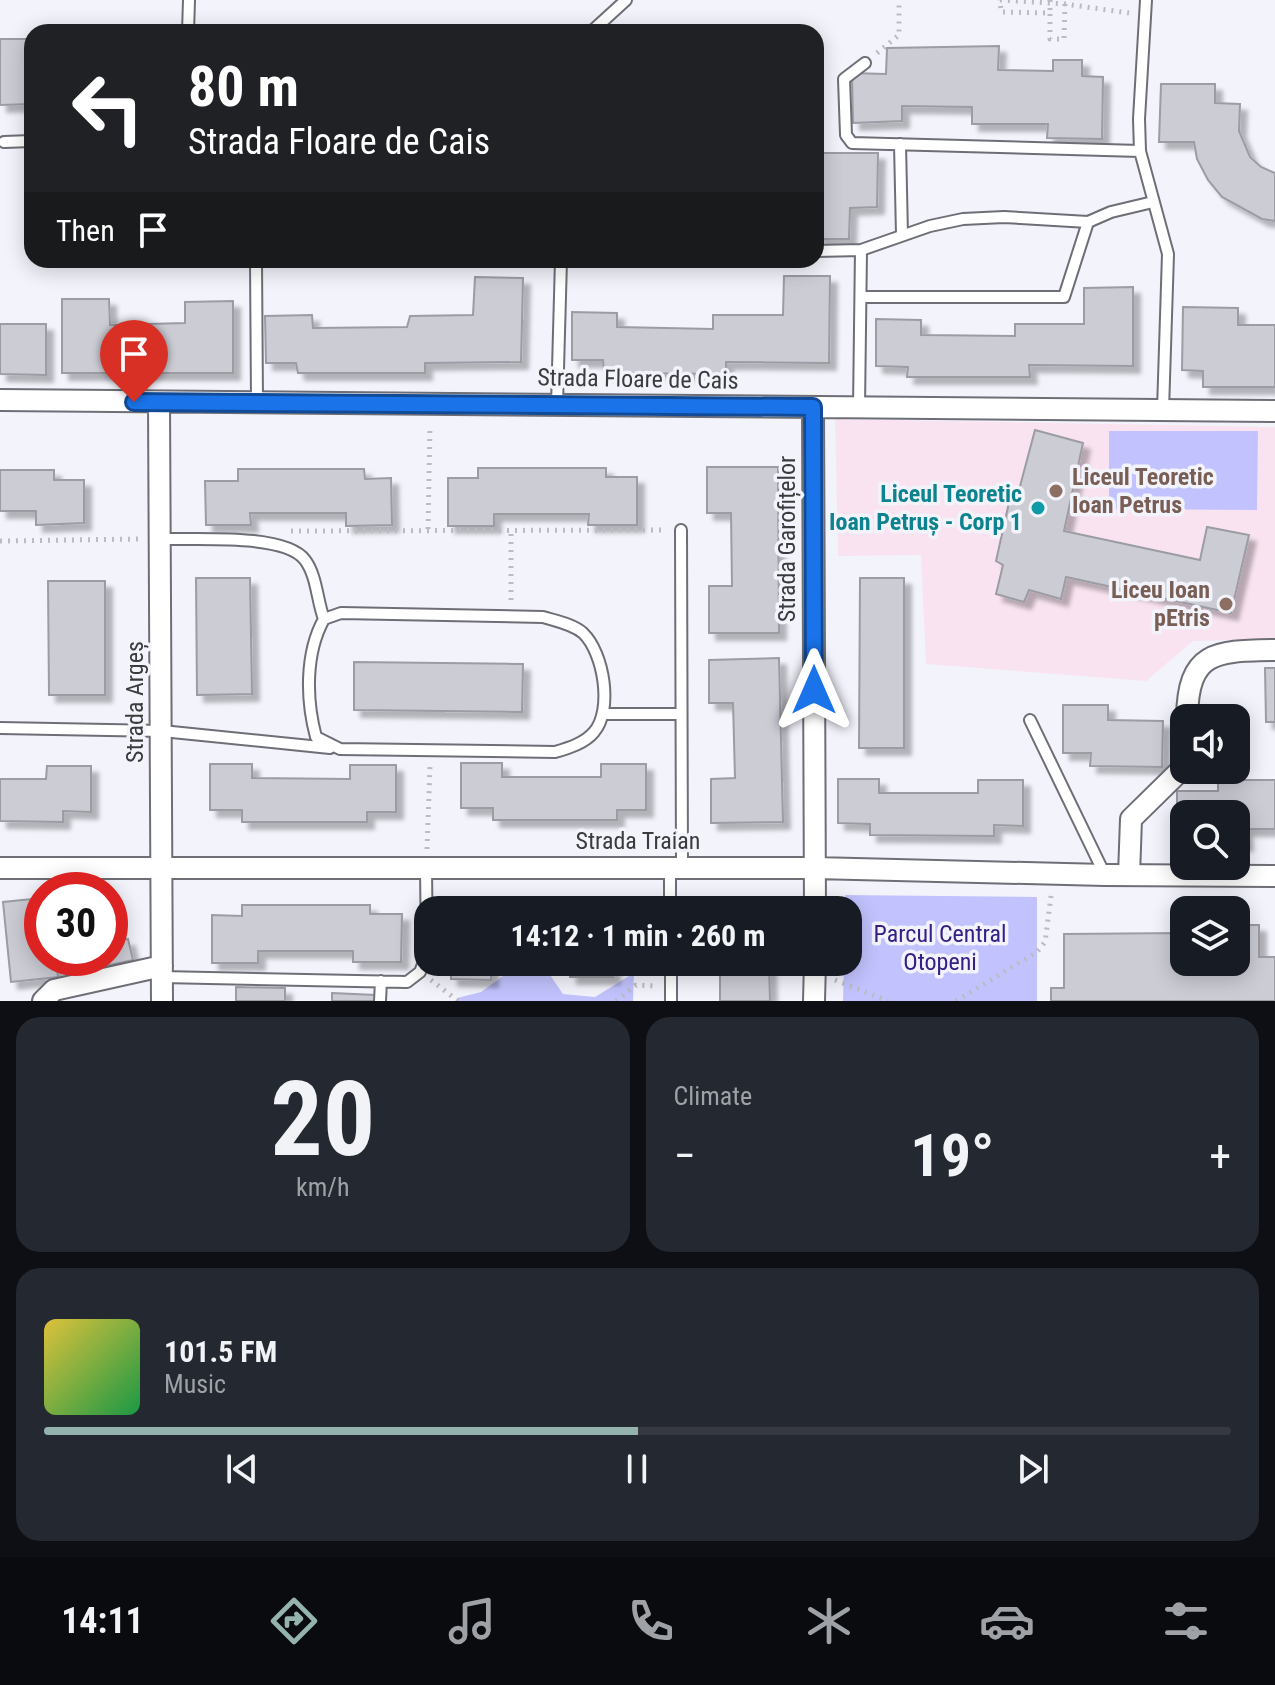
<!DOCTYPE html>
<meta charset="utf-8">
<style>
body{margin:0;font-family:"Roboto Condensed",sans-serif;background:#242831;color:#f1f3f6;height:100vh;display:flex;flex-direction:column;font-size:30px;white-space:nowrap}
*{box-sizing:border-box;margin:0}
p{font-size:26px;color:#9ea1a6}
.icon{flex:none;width:44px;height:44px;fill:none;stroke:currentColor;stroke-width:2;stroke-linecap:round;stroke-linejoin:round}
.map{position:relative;height:1001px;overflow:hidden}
.sheet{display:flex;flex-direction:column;gap:16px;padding:16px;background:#0d0f14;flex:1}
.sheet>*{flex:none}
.guide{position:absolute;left:24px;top:24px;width:800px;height:244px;border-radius:24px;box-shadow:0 4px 20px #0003;background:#202124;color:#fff;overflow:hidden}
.controls{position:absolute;left:1170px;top:704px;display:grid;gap:16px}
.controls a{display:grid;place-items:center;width:80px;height:80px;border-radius:16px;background:#171b24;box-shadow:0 4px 20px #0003;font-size:40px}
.speed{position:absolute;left:24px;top:872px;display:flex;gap:16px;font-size:40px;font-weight:700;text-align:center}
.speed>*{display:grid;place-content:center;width:104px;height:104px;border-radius:50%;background:#171b24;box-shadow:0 4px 20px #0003;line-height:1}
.speed .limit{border:12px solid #d22;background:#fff;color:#111}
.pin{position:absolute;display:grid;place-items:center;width:68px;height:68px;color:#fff;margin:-82px -34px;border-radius:50% 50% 50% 0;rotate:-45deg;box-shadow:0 0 8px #0007}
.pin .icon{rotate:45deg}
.me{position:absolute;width:88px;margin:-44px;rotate:0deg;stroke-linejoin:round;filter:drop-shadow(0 0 6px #0008)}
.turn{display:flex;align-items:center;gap:28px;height:168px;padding:0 32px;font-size:36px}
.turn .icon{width:104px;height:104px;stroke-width:2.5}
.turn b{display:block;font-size:56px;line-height:68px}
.then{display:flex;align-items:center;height:76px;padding:0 32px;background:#0003;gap:16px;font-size:30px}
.big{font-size:60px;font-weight:700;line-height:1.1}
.sheet .widget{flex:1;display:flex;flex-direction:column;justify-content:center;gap:12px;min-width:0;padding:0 28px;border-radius:24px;background:#242831}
.sheet .dial{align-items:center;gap:0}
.dial b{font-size:104px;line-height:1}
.song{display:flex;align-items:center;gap:24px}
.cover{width:96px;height:96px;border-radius:12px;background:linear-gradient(135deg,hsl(50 70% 55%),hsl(140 70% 35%))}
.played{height:8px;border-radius:4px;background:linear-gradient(90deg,#94b3ad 50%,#363941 50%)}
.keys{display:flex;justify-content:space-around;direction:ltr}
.heat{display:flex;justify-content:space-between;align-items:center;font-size:44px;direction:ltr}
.sheet .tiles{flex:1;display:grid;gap:16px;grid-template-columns:1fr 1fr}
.widget:last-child{grid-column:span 2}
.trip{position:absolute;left:414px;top:896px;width:448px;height:80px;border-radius:24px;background:#171b24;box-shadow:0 4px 20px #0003;font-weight:700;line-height:80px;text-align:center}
.tab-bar{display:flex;height:128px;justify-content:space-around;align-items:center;background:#090b0e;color:#9ea1a6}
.tab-bar .icon{width:56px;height:56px}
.tab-bar .current{color:#94b3ad}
.tab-bar b{font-size:36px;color:#f1f3f6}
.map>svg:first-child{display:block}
</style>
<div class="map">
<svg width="1275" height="1001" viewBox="0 0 1275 1001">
<defs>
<filter id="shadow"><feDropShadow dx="7" dy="7" stdDeviation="2" flood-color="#0004"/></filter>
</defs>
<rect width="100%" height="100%" fill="#f3f3fc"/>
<path fill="#f9e3f0" d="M835 419 1275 427V639L1193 641 1146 681 926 664 921 555 838 556Z"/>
<path fill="#c2c3fe" d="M1109 431H1258L1257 510 1109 509Z
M845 895 1037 897V1001H843L844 962H848Z
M548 972 563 994 595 997 634 973 633 1001H457V998L481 992 506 974Z"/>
<path fill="#ccccd5" stroke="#9b9ca4" stroke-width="2" filter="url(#shadow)" d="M0 39H32V104L0 105Z
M999 46 998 70 1053 71V60H1082V76L1103 77 1102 139 1047 138 1048 124H972V107L902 106V121L853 123 852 73 886 74 887 48Z
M1161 84H1215V103L1240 104 1239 131 1250 157 1261 167 1275 173V221L1262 219 1222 197 1208 180 1197 159 1194 142H1159Z
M816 153H878L877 207 850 208 849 239H816Z
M784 276H830L829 363 726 362V374L604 373 603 360H572V312L617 313V327L713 329V315H783Z
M475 277 523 278 521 362 425 363V373H298L296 363H266L265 316 312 315 313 328 407 327 410 316 473 315Z
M1133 287V366L1029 365 1030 377H907L908 367 876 366V319L921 320V335L1015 336V324H1084V288Z
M62 299H109L110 325 185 323V302L233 301V373H62Z
M1183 307 1238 308V325H1275V387H1203V371L1182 370Z
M0 324H46V375L0 374Z
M1035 430 1083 443 1064 531 1200 560 1207 527 1249 535 1231 613 1066 577 1061 599 1029 590 1024 602 996 594 1003 565 996 561 1012 489 1019 490Z
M707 467H778L779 633H709V586H732L731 513H707Z
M478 468H606V477H637V525H588L589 514H494V526H448V478H478Z
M238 469H364L365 479 391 478 392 525 346 526V513H250L251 525H206L205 481H238Z
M0 470H54V480H84V523L36 525V511H0Z
M196 578H250L252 694 197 695Z
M860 578H904V748H859Z
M48 581H105V695H49Z
M779 658 783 822 711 823V779L735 778 733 703H709V660Z
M354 662 523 664 522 712 354 710Z
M1265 668H1275V722H1266Z
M1063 705H1108V720L1163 721 1162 767 1090 766 1091 753H1063Z
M461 763H502V777H601V764H646V810H617V820H493V808H461Z
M210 764H252V778L350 779V765H396V812H367V822H242V810H210Z
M47 766H91V812L63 811V822L0 821V779H46Z
M838 779H879V793H978V780H1023V826L994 825V836L870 835V824L838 823Z
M1218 780H1275V829H1245L1246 844H1236V814H1184V844H1177V791H1218Z
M42 898V958H56L58 977 11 982 3 902Z
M693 904H759L763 910H694Z
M242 905H370V914H402L401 962H353V951H258V963H212V915L242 916Z
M1236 925H1259V957H1275V1001H1051V988H1064V934L1184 933V962H1236Z
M117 929 119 940 128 939 133 960 77 972 74 958H110V930Z
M451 962H491V980L451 979Z
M570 962H613V977H570Z
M720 962H769L770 1001H720Z
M236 987 285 988V1001H236Z
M332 993 375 995V1001H332Z"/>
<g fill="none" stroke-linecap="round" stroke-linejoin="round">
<defs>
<path id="service" d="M1146 0 1139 119 1140 151 1168 254 1163 410
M188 32 189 0
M591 32 626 0
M865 63 844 79 846 135 852 143 1140 151
M4 142 32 141
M900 144 902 235
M816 251 861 250 930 226 963 219 1004 217 1088 222
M256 260 257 402
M861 297H1064L1088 222 1111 212 1153 202
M557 405 561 260
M859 407 861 250
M681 530 682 867
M160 539C194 540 285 533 305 560 317 576 317 601 324 619
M341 613 543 617C556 621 573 624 583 633 604 653 613 710 594 732 585 743 569 748 555 752L340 749 316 737C306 700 305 653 324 619Z
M604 714H681
M1030 720 1105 875
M0 728 162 731 330 748
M670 867V910
M671 962V1001
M162 977 407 982 420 972 427 954 426 868
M380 1001 381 981"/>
<path id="minor" d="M0 400 1275 411
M159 402 162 1001
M813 407 815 910
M1187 718C1188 650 1216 651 1275 650
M0 868H815L1105 875 1275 876
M1129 875 1131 819 1184 767
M43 1001 54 990 162 966
M814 1001 815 962"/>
</defs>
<use href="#service" stroke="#6e6e76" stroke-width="14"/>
<use href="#minor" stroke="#6e6e76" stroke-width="24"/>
<path stroke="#bbbbc2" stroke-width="5" stroke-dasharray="2 6" stroke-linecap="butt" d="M1065 4 1064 39H1050V13L1001 12 1000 0 1065 4 1129 13
M877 53 899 35V0
M428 529 430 425
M291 531 665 530
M0 541 139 539
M511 600V529
M427 849 430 767
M431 980 458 1001
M835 980 888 1001
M616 1001 636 985 657 986
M956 1001 1037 952 1045 942 1051 896"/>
<use href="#service" stroke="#fff" stroke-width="10"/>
<use href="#minor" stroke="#fff" stroke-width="20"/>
<path stroke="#bbbbc2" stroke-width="5" stroke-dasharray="2 6" stroke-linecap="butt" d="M1050 0V13"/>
</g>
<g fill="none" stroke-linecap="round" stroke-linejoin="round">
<defs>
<path id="route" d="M134 402 813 407 814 690"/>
</defs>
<use href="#route" stroke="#114b97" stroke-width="20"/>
<use href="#route" stroke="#1a73e8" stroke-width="14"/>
</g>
<g fill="#8d6e63" stroke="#f3f3fc" stroke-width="3">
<circle cx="1056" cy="491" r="8"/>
<circle cx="1226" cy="604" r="8"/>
</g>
<circle fill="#0f9aa8" stroke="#f3f3fc" stroke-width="3" cx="1038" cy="508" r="8"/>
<g text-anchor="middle" stroke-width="7" stroke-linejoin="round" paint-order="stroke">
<g font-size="24" fill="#3b3b3e" stroke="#f3f3fc">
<text transform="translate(638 379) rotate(1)" y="8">Strada Floare de Cais</text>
<text transform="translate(787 539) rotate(-90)" y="8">Strada Garofițelor</text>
<text transform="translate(135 702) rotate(-90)" y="8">Strada Argeș</text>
<text x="638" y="849">Strada Traian</text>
</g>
<g font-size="24" font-weight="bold" fill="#785e54" stroke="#f3f3fc" text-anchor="start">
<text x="1072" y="485">Liceul Teoretic<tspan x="1072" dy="28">Ioan Petrus</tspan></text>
<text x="1210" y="598" text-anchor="end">Liceu Ioan<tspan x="1210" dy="28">pEtris</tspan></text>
</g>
<g font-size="24" font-weight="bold" fill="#0d838f" stroke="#f3f3fc" text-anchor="end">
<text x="1022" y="502">Liceul Teoretic<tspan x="1022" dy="28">Ioan Petruș - Corp 1</tspan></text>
</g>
<g font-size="24" fill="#362087" stroke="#f3f3fc">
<text x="940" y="942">Parcul Central<tspan x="940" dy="28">Otopeni</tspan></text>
</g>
</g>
</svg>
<div class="controls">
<a><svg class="icon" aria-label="sound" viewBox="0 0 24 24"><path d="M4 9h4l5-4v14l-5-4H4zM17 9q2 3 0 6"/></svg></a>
<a><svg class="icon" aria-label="search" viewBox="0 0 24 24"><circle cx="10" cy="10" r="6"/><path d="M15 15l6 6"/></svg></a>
<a><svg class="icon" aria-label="layers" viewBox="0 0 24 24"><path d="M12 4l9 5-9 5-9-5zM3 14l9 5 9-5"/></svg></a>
</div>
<div class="speed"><div class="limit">30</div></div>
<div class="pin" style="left:134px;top:402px;background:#d93025"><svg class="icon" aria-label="arrive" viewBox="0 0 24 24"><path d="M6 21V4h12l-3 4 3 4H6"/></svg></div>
<svg class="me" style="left:814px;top:690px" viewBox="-20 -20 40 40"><path d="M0-17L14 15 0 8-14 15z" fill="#1a73e8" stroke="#fff" stroke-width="4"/></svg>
<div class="trip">14:12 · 1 min · 260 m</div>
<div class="guide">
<div class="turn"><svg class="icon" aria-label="left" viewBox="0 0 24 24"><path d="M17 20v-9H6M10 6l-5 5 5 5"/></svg><div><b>80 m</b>Strada Floare de Cais</div></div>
<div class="then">Then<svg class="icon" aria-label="arrive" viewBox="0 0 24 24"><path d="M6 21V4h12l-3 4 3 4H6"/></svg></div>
</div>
</div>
<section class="sheet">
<div class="tiles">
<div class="widget dial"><b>20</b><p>km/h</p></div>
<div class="widget"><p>Climate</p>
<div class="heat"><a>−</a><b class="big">19°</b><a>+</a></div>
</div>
<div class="widget">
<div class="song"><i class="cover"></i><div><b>101.5 FM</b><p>Music</p></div></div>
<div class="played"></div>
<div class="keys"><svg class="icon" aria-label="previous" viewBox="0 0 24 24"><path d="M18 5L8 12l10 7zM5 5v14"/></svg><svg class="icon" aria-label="pause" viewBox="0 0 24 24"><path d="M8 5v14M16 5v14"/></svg><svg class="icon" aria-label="next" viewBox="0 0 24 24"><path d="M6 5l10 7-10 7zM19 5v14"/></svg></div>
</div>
</div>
</section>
<nav class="tab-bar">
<b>14:11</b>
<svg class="icon current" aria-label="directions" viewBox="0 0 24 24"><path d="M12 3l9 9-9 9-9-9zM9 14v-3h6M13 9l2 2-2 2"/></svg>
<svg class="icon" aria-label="music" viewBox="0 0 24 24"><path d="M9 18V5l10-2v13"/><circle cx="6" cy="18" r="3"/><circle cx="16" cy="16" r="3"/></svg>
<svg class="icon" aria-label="phone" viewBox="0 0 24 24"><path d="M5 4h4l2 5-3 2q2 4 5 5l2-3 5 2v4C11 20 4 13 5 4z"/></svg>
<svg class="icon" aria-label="climate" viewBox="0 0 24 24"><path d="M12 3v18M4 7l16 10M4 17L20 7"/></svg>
<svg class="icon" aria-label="car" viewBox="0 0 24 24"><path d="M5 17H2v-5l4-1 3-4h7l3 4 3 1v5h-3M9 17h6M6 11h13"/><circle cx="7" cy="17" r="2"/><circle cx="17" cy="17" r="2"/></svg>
<svg class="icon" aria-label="filters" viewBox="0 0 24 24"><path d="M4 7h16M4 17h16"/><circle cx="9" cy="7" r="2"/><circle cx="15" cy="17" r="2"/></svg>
</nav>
